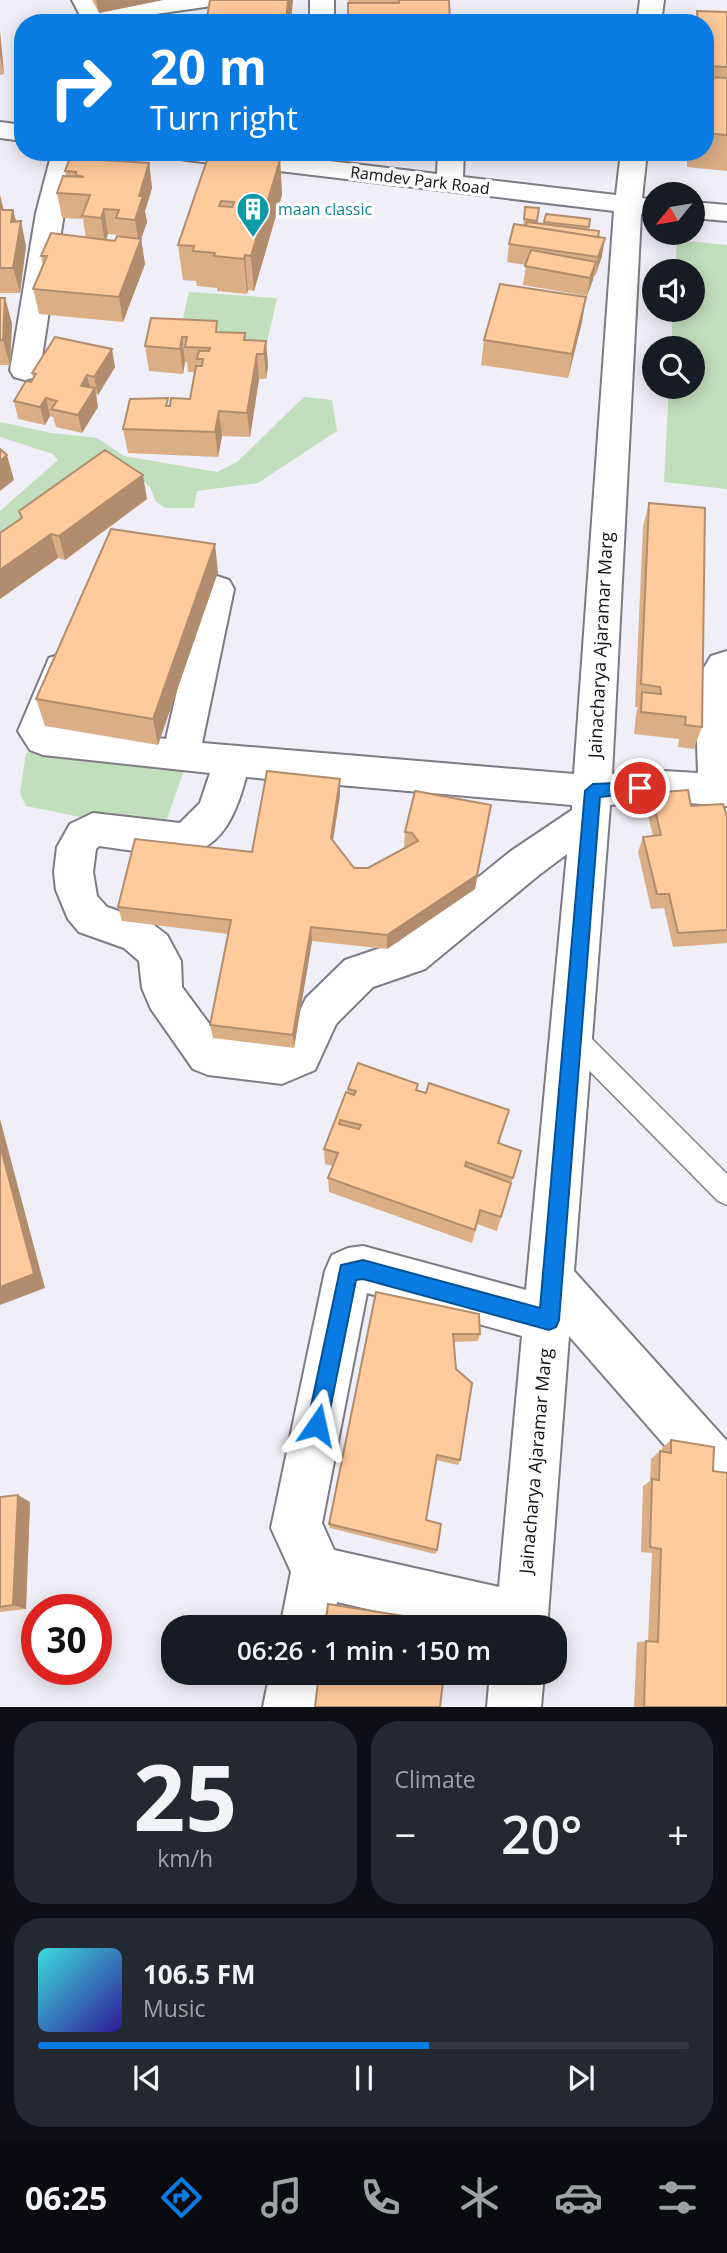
<!DOCTYPE html>
<meta charset="utf-8">
<style>
body{margin:0;font-family:"Open Sans",sans-serif;background:#242831;color:#f1f3f6;height:100vh;display:flex;flex-direction:column;font-size:26px;white-space:nowrap}
*{box-sizing:border-box;margin:0}
p{font-size:23px;color:#9ea1a6}
.icon{flex:none;width:38px;height:38px;fill:none;stroke:currentColor;stroke-width:2;stroke-linecap:round;stroke-linejoin:round}
.map{position:relative;height:1707px;overflow:hidden}
.details{display:flex;flex-direction:column;gap:14px;padding:14px;background:#0d0f14;flex:1}
.details>*{flex:none}
.guide{position:absolute;left:14px;top:14px;width:700px;height:147px;border-radius:28px;box-shadow:0 4px 18px #0003;background:#097ce3;color:#fff;overflow:hidden}
.needle{width:46px;rotate:240deg}
.controls{position:absolute;left:642px;top:182px;display:grid;gap:14px}
.controls a{display:grid;place-items:center;width:63px;height:63px;border-radius:50%;background:#171b24;box-shadow:0 4px 18px #0003;font-size:35px}
.speed{position:absolute;left:21px;top:1594px;display:flex;gap:14px;font-size:35px;font-weight:700;text-align:center}
.speed>*{display:grid;place-content:center;width:91px;height:91px;border-radius:50%;background:#171b24;box-shadow:0 4px 18px #0003;line-height:1}
.speed .limit{border:10px solid #d22;background:#fff;color:#111}
.pin{position:absolute;display:grid;place-items:center;width:60px;height:60px;color:#fff;margin:-30px;border:4px solid #fff;border-radius:50%;box-shadow:0 2px 7px #0007}
.me{position:absolute;width:77px;margin:-38px;rotate:11deg;stroke-linejoin:round;filter:drop-shadow(0 0 5px #0008)}
.turn{display:flex;align-items:center;gap:24px;height:147px;padding:0 21px;font-size:32px}
.turn .icon{width:91px;height:91px;stroke-width:2.5}
.turn b{display:block;font-size:49px;line-height:60px}
.big{font-size:52px;font-weight:600;line-height:1.1}
.details .widget{flex:1;display:flex;flex-direction:column;justify-content:center;gap:10px;min-width:0;padding:0 24px;border-radius:28px;background:#242831}
.details .dial{align-items:center;gap:0}
.dial b{font-size:91px;line-height:1}
.song{display:flex;align-items:center;gap:21px}
.cover{width:84px;height:84px;border-radius:10px;background:linear-gradient(135deg,hsl(180 70% 55%),hsl(250 70% 35%))}
.played{height:7px;border-radius:4px;background:linear-gradient(90deg,#097ce3 60%,#363941 60%)}
.keys{display:flex;justify-content:space-around;direction:ltr}
.heat{display:flex;justify-content:space-between;align-items:center;font-size:38px;direction:ltr}
.details .tiles{flex:1;display:grid;gap:14px;grid-template-columns:1fr 1fr}
.widget:last-child{grid-column:span 2}
.trip{position:absolute;left:161px;top:1615px;width:406px;height:70px;border-radius:28px;background:#171b24;box-shadow:0 4px 18px #0003;font-weight:600;line-height:70px;text-align:center}
.menu{display:flex;height:112px;justify-content:space-around;align-items:center;background:#090b0e;color:#9ea1a6}
.menu .icon{width:49px;height:49px}
.menu .current{color:#097ce3}
.menu b{font-size:32px;color:#f1f3f6}
.map>svg:first-child{display:block}
</style>
<div class="map">
<svg width="727" height="1707" viewBox="0 0 727 1707">
<rect width="100%" height="100%" fill="#f0eef7"/>
<path fill="#c1dfbd" d="M677 240 727 245V489L664 482 669 387H693V348H671L673 310H693V271H675Z
M189 292 277 298 265 351 180 331Z
M304 397 332 400 337 431 258 483 197 491 194 508H165L155 501C151 484 144 479 128 473L0 550V511L58 460 53 454 0 437V422L52 433 97 438 124 456 217 472 237 462Z
M65 743 185 767 166 822 95 820 26 806 20 794 26 753Z"/>
<g fill="none" stroke-linecap="round" stroke-linejoin="round">
<defs>
<path id="lane" d="M573 1026 582 1029 727 1174V1205L718 1201 564 1045 561 1037 564 1029Z"/>
<path id="street" d="M72 0H96L99 8 155 0H217L213 5 205 7 99 22 82 19Z
M310 0H334V23H310Z
M640 0H664L661 23H637Z
M0 122 23 125V141L0 138Z
M52 152H78L64 213 40 370 36 377 25 380 14 377 10 370 36 213Z
M173 152H255L437 174 438 152H464L463 177 616 195 621 152H647L642 198 654 200V214H641L612 774 663 771 698 773 695 683 711 656 727 651V806L663 801 610 805 574 1271 727 1441V1503L709 1496 569 1336 547 1628H449L337 1602 332 1628H280L291 1572 271 1528 325 1271 332 1255 348 1248 363 1246 526 1290 567 854 539 875 425 969 373 987 336 1024 315 1070 282 1084 208 1075 193 1069 151 1009 142 988 139 961 124 948 79 932 68 919 56 890 54 872 57 847 70 824 93 813 180 823 200 803 210 773 43 755 30 750 18 731 49 658 61 654 73 658 79 668 56 727 166 739 200 589 205 580 217 576 229 580 234 589 202 743 574 774 614 211 186 160 177 158ZM246 777 572 805V810L511 851 398 942 345 960 306 998 285 1042 281 1044 219 1037 182 987 181 961 167 935 150 922 107 907 97 896 93 872 96 849 99 846C180 857 221 873 246 777ZM367 1293 522 1336 499 1587 334 1550 322 1523Z
M693 202 727 205V221L693 218Z
M270 1673H324L317 1707H263Z
M490 1673H544L541 1707H487Z"/>
</defs>
<use href="#lane" stroke="#7d7b83" stroke-width="3"/>
<use href="#street" stroke="#7d7b83" stroke-width="4"/>
<use href="#lane" fill="#fff" fill-rule="evenodd"/>
<use href="#street" fill="#fff" fill-rule="evenodd"/>
</g>
<path fill="#dbae86" fill-rule="evenodd" d="M92 0H163L99 13Z
M348 0H449L348 23Z
M697 11 727 12V171L687 167V152H705V23H695Z
M0 32 4 74 0 75Z
M209 154 280 160 282 195 254 291 248 290 247 294 217 291V288L197 286 196 281 183 280 178 245Z
M149 163 152 188 145 211 147 222 141 239 145 264 123 322 39 314 33 289 43 265 41 256 86 238 83 219 62 218 57 193 66 176 65 171ZM108 234 119 235V236L115 241 106 240Z
M0 195 4 210H13L16 221 26 246 20 293H0Z
M525 207 539 208 537 223 544 224 546 214 590 219 588 230 598 237 602 256 595 276H593L587 296 523 285 526 265 507 262 509 244 523 225Z
M586 297 582 322 568 378 481 365 484 340Z
M0 298 12 323 10 365H0Z
M151 318 218 332 245 333 246 340 266 341 268 366 266 379H259L250 437 222 436 218 457 128 453 123 429 169 406 190 399 195 372H188L187 362H185L183 374 149 371 145 346Z
M115 367 98 395 96 394 98 407 82 433 56 427 53 417 50 416 45 425 18 419 14 401 31 382 33 379 32 373Z
M147 499 65 560 58 558 0 599V533L21 518 19 511Z
M649 503 702 727 694 749 678 747 679 739 634 734 636 714 638 707H635L643 527Z
M218 572 158 745 45 726 36 699Z
M651 793 727 817V943L673 947 664 908 651 909 638 852 643 837 653 836 646 808Z
M340 795 333 841 354 868H368L406 847H404L405 832 489 820 475 889 387 949 312 941 294 1048 213 1038 210 1025 228 934 122 921 118 907 252 852Z
M348 1089 418 1090 426 1093 509 1110 499 1143 521 1151 497 1231 477 1224 472 1243 329 1192 328 1178 333 1166 325 1164 324 1149 348 1093Z
M376 1292 480 1334 478 1341 454 1342 460 1460 458 1465 436 1460 426 1520 437 1550 435 1554 330 1528 329 1524Z
M671 1440 713 1471 727 1707H634L637 1642 648 1641 652 1553 641 1552 643 1486 650 1481 651 1459 660 1451 662 1452V1448Z
M0 1497 30 1502 26 1609 0 1612Z"/>
<path fill="#b28d6d" d="M96 0H163L99 13Z
M288 0H293L291 23H286Z
M0 32 4 74 0 56Z
M280 160 282 195 254 291 251 256Z
M149 163 152 188 145 211 147 222 140 242 141 239 145 264 123 322 119 297 139 245 135 220 139 196Z
M0 195 5 218 0 217Z
M104 209 108 234 105 243 101 218Z
M13 210 19 233 21 221 26 246 20 293 13 268 11 222Z
M605 238 602 256 595 276 598 257Z
M245 255 248 290 247 294 244 259Z
M596 262 593 280 587 296 590 278Z
M586 297 582 322 568 378 572 354Z
M5 298 12 323 10 365 3 340Z
M182 337 185 362 183 374 180 349Z
M266 341 268 366 266 379 264 354Z
M112 349 115 367 98 395 94 377Z
M257 354 259 379 250 437 247 413Z
M87 375 91 393 81 386Z
M95 388 98 407 82 433 78 415Z
M46 398 50 416 45 425 40 407Z
M219 411 222 436 218 457 215 432Z
M7 455 14 480 0 491V461Z
M143 475 147 499 65 560 59 536Z
M51 534 58 558 0 599V570Z
M215 544 218 572 158 745 153 719Z
M340 779V795L331 853V838Z
M491 805 475 889 387 949V935Z
M311 927 312 941 294 1048 293 1035Z
M0 1119 45 1288 0 1305Z
M18 1495 30 1502 26 1609 13 1605Z"/>
<path fill="#ffca9c" stroke="#b28d6d" stroke-width="2" fill-rule="evenodd" d="M210 0H288L286 23H206Z
M399 0H449L450 23H348V3H399Z
M697 11 727 12V67L705 66V23H698Z
M705 77 727 78V135L705 133Z
M209 154 280 160 251 256 245 255 244 259 214 256 215 253 193 251 194 246 178 245ZM221 201 234 202 232 207 219 206Z
M70 158 149 163 139 196H143L135 220 116 218 119 210 104 209 101 218 82 216 90 195 57 193 63 176 84 177 76 175V172L65 171Z
M525 207 539 208 537 221 524 219Z
M0 210H13L11 222 21 221 13 268H0Z
M546 214 590 219 589 227 544 222Z
M527 222 599 231 598 237 526 226Z
M514 224 605 238 598 257 509 244Z
M51 233 115 241 117 236 141 239 119 297 33 289 47 256H41Z
M531 250 596 262 590 278 525 266Z
M500 284 586 297 572 354 484 340Z
M0 298H5L3 340H0Z
M151 318 217 321 216 332 245 333 244 340 266 341 264 354H257L247 413 219 411 215 432 123 429 130 399 168 398 166 406H170L171 398 190 399 196 366H202L203 359H197L199 351H209L210 348 185 347 187 337H182L180 349 145 346Z
M55 337 112 349 94 377 87 375 81 386 95 388 78 415 51 409 57 401 46 398 40 407 14 401 26 381 31 382 36 374 32 373Z
M0 449 7 455 0 461Z
M105 450 143 475 59 536 51 534 0 570V533L22 518 19 511Z
M649 503 705 508 702 727 685 725 686 717 641 712 642 692 661 694 660 687 641 684Z
M111 529 215 544 153 719 36 699Z
M267 771 340 779 331 838 354 868H368L418 841 412 833 405 832 415 791 491 805 477 875 387 935 311 927 293 1035 210 1025 231 920 118 907 135 839 252 852Z
M688 790 691 806 723 804 727 817V930L678 933 669 894H657L643 837 661 835 651 793Z
M358 1063 418 1084 416 1090 426 1093 429 1083 509 1110 498 1143 521 1151 513 1178 466 1162 465 1166 511 1183 501 1217 480 1210 475 1230 328 1178 338 1153 324 1149 346 1092 354 1095 356 1091 348 1089ZM340 1120 361 1125 359 1129 339 1124Z
M0 1145 34 1274 0 1287Z
M376 1292 479 1314 480 1334H453L456 1369 472 1383 460 1460 437 1455 426 1520 441 1524 437 1550 329 1524Z
M671 1440 714 1447 713 1471 727 1473V1707H644L646 1641 658 1642 661 1549 650 1547 652 1479 659 1480 660 1451 671 1453Z
M18 1495 13 1605 0 1607V1497Z
M328 1604 448 1623V1628H325Z
M319 1673H444L440 1707H315Z"/>
<path fill="#097ce3" stroke="#065194" stroke-width="2" d="M640 782 645 783 647 788 645 792 600 797 559 1320 556 1327 549 1330 363 1279 356 1280 327 1425 324 1432 317 1435 310 1432 307 1425 341 1265 363 1260 540 1308 585 791 593 784Z"/>
<defs>
<symbol id="building-pin" viewBox="-11 -11 22 30"><path d="M0 17L-7.5 6A9.5 9.5 0 1 1 7.5 6Z" fill="#0f9aa8" stroke="#fff"/><path d="M-4-6H4V6H1V3H-1V6H-4ZM-2.5-4.3h1.7v1.8h-1.7ZM.8-4.3h1.7v1.8H.8ZM-2.5-1h1.7V.8h-1.7ZM.8-1h1.7V.8H.8Z" fill="#fff"/></symbol>
</defs>
<g fill-rule="evenodd">
<use href="#building-pin" x="234" y="190" width="38" height="52"/>
</g>
<g text-anchor="middle" stroke-width="7" stroke-linejoin="round" paint-order="stroke">
<g font-size="16" fill="#101012" stroke="#fff">
<text transform="translate(420 180) rotate(7)" y="6">Ramdev Park Road</text>
</g>
<g font-size="16" fill="#0d838f" stroke="#fff" text-anchor="start">
<text x="278" y="215">maan classic</text>
</g>
<g font-size="18" fill="#101012" stroke="#fff">
<text transform="translate(601 645) rotate(-87)" y="6">Jainacharya Ajaramar Marg</text>
<text transform="translate(536 1461) rotate(-85)" y="6">Jainacharya Ajaramar Marg</text>
</g>
</g>
</svg>
<div class="controls">
<a><svg class="needle" viewBox="-14 -14 28 28"><path d="M0-13l5 13h-10z" fill="#e53935"/><path d="M0 13l5-13h-10z" fill="#9ea1a6"/></svg></a>
<a><svg class="icon" aria-label="sound" viewBox="0 0 24 24"><path d="M4 9h4l5-4v14l-5-4H4zM17 9q2 3 0 6"/></svg></a>
<a><svg class="icon" aria-label="search" viewBox="0 0 24 24"><circle cx="10" cy="10" r="6"/><path d="M15 15l6 6"/></svg></a>
</div>
<div class="speed"><div class="limit">30</div></div>
<div class="pin" style="left:640px;top:788px;background:#d93025"><svg class="icon" aria-label="arrive" viewBox="0 0 24 24"><path d="M6 21V4h12l-3 4 3 4H6"/></svg></div>
<svg class="me" style="left:317px;top:1425px" viewBox="-20 -20 40 40"><path d="M0-17L14 15 0 8-14 15z" fill="#097ce3" stroke="#fff" stroke-width="4"/></svg>
<div class="trip">06:26 · 1 min · 150 m</div>
<div class="guide">
<div class="turn"><svg class="icon" aria-label="right" viewBox="0 0 24 24"><path d="M7 20v-9h11M14 6l5 5-5 5"/></svg><div><b>20 m</b>Turn right</div></div>
</div>
</div>
<section class="details">
<div class="tiles">
<div class="widget dial"><b>25</b><p>km/h</p></div>
<div class="widget"><p>Climate</p>
<div class="heat"><a>−</a><b class="big">20°</b><a>+</a></div>
</div>
<div class="widget">
<div class="song"><i class="cover"></i><div><b>106.5 FM</b><p>Music</p></div></div>
<div class="played"></div>
<div class="keys"><svg class="icon" aria-label="previous" viewBox="0 0 24 24"><path d="M18 5L8 12l10 7zM5 5v14"/></svg><svg class="icon" aria-label="pause" viewBox="0 0 24 24"><path d="M8 5v14M16 5v14"/></svg><svg class="icon" aria-label="next" viewBox="0 0 24 24"><path d="M6 5l10 7-10 7zM19 5v14"/></svg></div>
</div>
</div>
</section>
<nav class="menu">
<b>06:25</b>
<svg class="icon current" aria-label="directions" viewBox="0 0 24 24"><path d="M12 3l9 9-9 9-9-9zM9 14v-3h6M13 9l2 2-2 2"/></svg>
<svg class="icon" aria-label="music" viewBox="0 0 24 24"><path d="M9 18V5l10-2v13"/><circle cx="6" cy="18" r="3"/><circle cx="16" cy="16" r="3"/></svg>
<svg class="icon" aria-label="phone" viewBox="0 0 24 24"><path d="M5 4h4l2 5-3 2q2 4 5 5l2-3 5 2v4C11 20 4 13 5 4z"/></svg>
<svg class="icon" aria-label="climate" viewBox="0 0 24 24"><path d="M12 3v18M4 7l16 10M4 17L20 7"/></svg>
<svg class="icon" aria-label="car" viewBox="0 0 24 24"><path d="M5 17H2v-5l4-1 3-4h7l3 4 3 1v5h-3M9 17h6M6 11h13"/><circle cx="7" cy="17" r="2"/><circle cx="17" cy="17" r="2"/></svg>
<svg class="icon" aria-label="filters" viewBox="0 0 24 24"><path d="M4 7h16M4 17h16"/><circle cx="9" cy="7" r="2"/><circle cx="15" cy="17" r="2"/></svg>
</nav>
